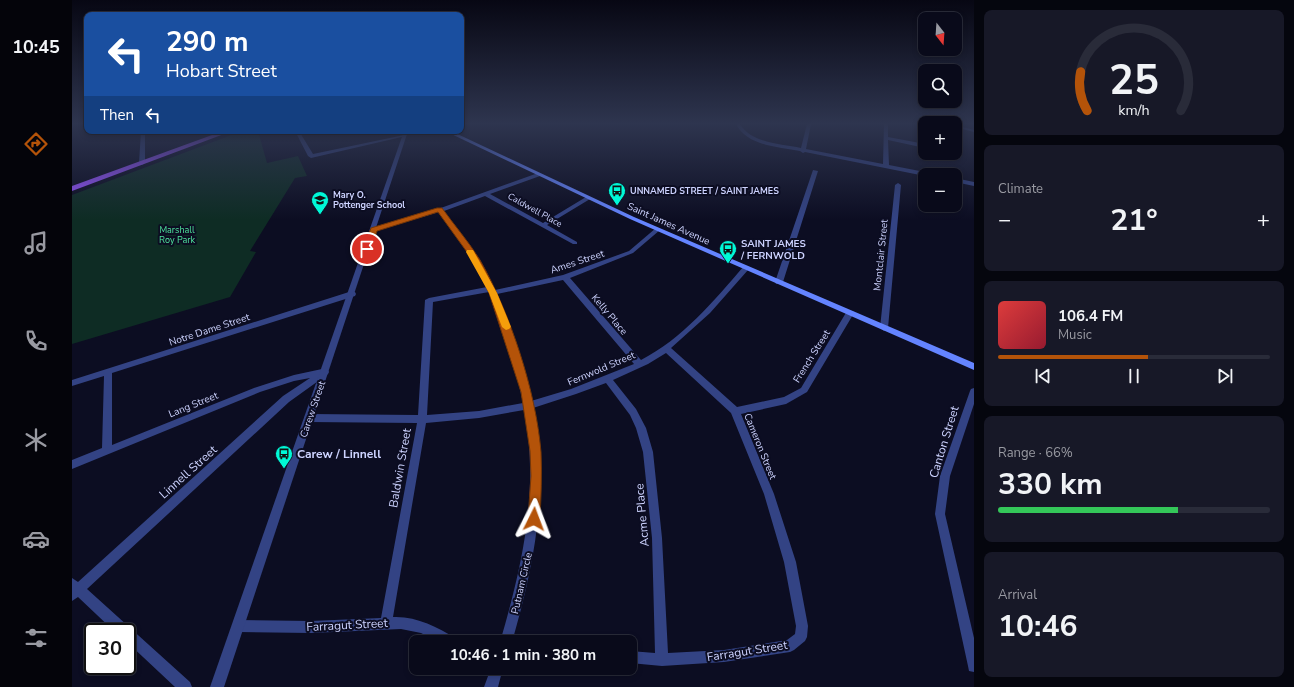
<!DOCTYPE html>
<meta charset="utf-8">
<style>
body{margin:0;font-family:"Nunito Sans",sans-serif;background:#171827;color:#f1f3f6;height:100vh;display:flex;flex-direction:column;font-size:15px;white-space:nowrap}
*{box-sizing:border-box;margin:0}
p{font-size:13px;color:#999aa2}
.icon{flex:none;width:22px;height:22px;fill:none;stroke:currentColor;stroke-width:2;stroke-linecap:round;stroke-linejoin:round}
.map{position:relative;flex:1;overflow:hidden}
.side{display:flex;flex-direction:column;gap:10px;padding:10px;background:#05060e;width:320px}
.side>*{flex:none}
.banner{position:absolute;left:12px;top:12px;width:380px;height:122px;border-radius:8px;box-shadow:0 2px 6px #0003,0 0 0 1px #292b39;background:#1a4fa0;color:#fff;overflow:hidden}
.needle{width:26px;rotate:163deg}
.controls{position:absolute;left:846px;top:12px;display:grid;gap:8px}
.controls a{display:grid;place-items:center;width:44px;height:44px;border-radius:8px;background:#090a1a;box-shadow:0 2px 6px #0003,0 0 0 1px #292b39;font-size:20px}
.speed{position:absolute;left:12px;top:623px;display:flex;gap:8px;font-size:20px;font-weight:700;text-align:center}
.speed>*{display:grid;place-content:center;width:52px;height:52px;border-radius:50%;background:#090a1a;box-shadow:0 2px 6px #0003,0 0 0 1px #292b39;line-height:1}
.speed .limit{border:2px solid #111;border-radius:6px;background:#fff;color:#111}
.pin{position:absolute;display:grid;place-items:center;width:34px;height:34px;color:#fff;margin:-17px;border:2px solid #fff;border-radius:50%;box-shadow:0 1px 4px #0007}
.me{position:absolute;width:44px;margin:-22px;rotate:3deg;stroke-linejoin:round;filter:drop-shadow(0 0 3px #0008)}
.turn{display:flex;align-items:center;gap:14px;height:84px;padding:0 16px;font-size:18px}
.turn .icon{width:52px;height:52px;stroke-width:2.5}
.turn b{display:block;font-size:28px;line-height:34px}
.then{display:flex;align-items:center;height:38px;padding:0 16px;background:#0003;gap:8px;font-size:15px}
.big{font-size:30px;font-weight:700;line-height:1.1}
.side .card{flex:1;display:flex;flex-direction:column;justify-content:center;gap:6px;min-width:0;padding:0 14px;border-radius:8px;background:#171827}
.side .dial{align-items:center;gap:0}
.dial svg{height:104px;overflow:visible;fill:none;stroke:#292b39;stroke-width:7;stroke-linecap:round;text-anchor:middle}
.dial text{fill:#f1f3f6;stroke:none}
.song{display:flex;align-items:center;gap:12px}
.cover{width:48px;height:48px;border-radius:6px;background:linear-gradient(135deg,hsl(0 70% 55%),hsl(350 70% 35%))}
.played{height:4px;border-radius:2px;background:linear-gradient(90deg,#b45309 55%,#292b39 55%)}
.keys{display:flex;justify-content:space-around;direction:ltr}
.heat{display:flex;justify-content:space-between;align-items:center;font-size:22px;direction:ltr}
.charge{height:6px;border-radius:3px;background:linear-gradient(90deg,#34c759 66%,#292b39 0)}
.trip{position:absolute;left:337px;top:635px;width:228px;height:40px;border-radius:8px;background:#090a1a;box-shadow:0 2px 6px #0003,0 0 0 1px #292b39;font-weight:700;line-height:40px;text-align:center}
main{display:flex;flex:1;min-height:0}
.tab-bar{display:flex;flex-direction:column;width:72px;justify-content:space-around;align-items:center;background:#04040a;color:#999aa2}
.tab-bar .icon{width:28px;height:28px}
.tab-bar .on{color:#b45309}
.tab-bar b{font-size:18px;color:#f1f3f6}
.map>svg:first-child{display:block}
</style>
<main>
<nav class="tab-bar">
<b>10:45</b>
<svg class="icon on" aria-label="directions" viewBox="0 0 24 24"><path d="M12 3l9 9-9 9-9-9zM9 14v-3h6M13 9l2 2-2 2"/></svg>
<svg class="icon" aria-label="music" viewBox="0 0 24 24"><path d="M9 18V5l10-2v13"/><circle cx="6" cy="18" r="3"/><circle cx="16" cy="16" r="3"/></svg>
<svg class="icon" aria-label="phone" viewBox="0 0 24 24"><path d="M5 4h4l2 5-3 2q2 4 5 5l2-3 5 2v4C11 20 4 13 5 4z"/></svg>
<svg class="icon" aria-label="climate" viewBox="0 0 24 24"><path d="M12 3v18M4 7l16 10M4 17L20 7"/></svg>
<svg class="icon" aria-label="car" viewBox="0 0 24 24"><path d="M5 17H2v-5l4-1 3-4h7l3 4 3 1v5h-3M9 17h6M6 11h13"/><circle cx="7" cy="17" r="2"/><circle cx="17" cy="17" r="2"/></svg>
<svg class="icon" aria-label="filters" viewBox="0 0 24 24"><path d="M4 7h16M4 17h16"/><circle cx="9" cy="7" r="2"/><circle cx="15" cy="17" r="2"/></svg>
</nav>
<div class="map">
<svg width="902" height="687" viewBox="0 0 902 687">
<rect width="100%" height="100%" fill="#0c0d22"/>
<path fill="#0e2c24" d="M170 131H186L195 163 226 156 235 176 223 178 178 251 184 252 158 297 0 344V195Z"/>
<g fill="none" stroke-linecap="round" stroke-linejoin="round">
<path fill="#334384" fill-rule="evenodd" d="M664 124H668C679 143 709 144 729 148L735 124H739L734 149 811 164 812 124H816V137L853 144V148L816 140 817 165 858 173 861 175 853 176 733 152 731 153 728 151C707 147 675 146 664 124Z
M883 125 902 130V132L883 127Z
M69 131H73V163L70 165 67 163Z
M223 131H227L241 154 332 135 334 136 239 158 236 156Z
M741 170 746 171 711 282 707 284H704L703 282Z
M466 173 469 175 468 176 418 194 471 223 514 197H518V199L475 225 505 242V244H501L413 196 372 211 402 253 423 290 491 275 557 251 584 228H588V230L561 253 498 278 569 360C610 339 642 301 672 266H676L677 268 676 270 638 313 599 348 665 407 712 397 729 388 775 311H781L782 313 735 392 714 404 669 414 702 494 724 562 736 626 735 637 733 641 722 650 718 652 652 662 590 666 558 663V651L583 653 580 538 571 452 564 428 558 415 534 383 504 394 461 408C478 487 462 566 440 642H428C450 567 468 488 452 410L407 418 354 423 321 617C345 616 364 627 384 638L386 642H367L349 633 329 629 239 633 166 632 162 630 160 626 162 622 166 620 239 621 309 618 345 423 237 422 234 421 232 418 234 415 237 414 346 415 353 300 357 298 415 287 396 253 367 212 303 231H299L298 230 366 209ZM491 280 562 364 499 389 459 401C451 365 440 328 425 294ZM417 292C432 327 443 365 451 403L407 411 355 415 361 302ZM594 353 659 413 692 494 712 562 724 626 723 634 715 640 652 650 596 653 590 538 581 452 574 428 564 409 541 380 576 364Z
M883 178 902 182V186L883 182Z
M826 183 829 185 816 328 812 331 808 328 823 185Z
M277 292H283L284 294 283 296 40 373V445L182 388 222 375 250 369 256 370 257 372 256 374 217 402 15 589 118 682 120 687H103L55 642V632H43L6 597 0 601V578L6 582 211 396 238 378 222 381 188 392 0 469V460L30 448 32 376 0 386V380Z
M902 388V404L878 476 873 514 902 638V672L897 671 896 666 863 514 868 476 898 391 899 389Z
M460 636 468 638 470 642H454L456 638Z
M419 668H431L426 687H412Z"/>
<path fill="#334384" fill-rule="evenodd" d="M332 131H336L152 687H138Z"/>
<path fill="#6484ff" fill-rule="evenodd" d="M373 131H379L562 217 902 363V370L558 219Z"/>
<path fill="#9754ff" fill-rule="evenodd" d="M151 131H160L0 191V186Z"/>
</g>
<linearGradient id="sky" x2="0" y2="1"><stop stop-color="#070713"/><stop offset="0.56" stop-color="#2e354f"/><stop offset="1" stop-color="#2e354f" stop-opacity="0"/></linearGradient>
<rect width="902" height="220" fill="url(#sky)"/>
<path fill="#b45309" stroke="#753606" d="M365 208H370C382 225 397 242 408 260 438 313 464 391 469 452 470 475 469 497 468 519L466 523 462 525 457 523 456 519 459 476 458 451 449 392 417 293 400 259 366 212 305 231 298 251 291 249 299 228Z"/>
<path fill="#f59e0b" d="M395 250H401L425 293 439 327 437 329 434 330 430 327 417 293 394 252Z"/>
<defs>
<symbol id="bus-pin" viewBox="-11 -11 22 30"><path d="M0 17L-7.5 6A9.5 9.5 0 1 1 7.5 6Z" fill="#00f8d7" stroke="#0c0d22"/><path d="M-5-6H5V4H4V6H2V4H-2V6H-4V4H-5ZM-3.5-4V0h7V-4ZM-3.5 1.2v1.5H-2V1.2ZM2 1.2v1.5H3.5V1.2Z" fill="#111"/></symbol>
<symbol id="school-pin" viewBox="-11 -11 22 30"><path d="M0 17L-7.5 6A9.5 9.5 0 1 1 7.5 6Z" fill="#00f8d7" stroke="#0c0d22"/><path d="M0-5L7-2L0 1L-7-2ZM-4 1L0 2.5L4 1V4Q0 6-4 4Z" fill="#111"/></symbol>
</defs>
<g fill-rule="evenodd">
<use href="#bus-pin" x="535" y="181" width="20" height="27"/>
<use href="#school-pin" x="238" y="190" width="20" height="27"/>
<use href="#bus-pin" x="646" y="239" width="20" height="27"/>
<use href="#bus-pin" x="202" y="444" width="20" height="27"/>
</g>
<g text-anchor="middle" stroke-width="4" stroke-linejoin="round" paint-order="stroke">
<g font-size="9" font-weight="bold" fill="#cdd3ff" stroke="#0c0d22" text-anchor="start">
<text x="558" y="194">UNNAMED STREET / SAINT JAMES</text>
<text x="261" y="198">Mary O.<tspan x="261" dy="10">Pottenger School</tspan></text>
</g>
<g font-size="9" fill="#cdd3ff" stroke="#0c0d22">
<text transform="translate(463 210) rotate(29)" y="3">Caldwell Place</text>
</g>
<g font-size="9" fill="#50e79f" stroke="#0c0d22">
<text x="105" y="233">Marshall<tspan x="105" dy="10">Roy Park</tspan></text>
</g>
<g font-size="10" fill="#cdd3ff" stroke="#0c0d22">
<text transform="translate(597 223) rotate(24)" y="4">Saint James Avenue</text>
<text transform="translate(808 255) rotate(-84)" y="4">Montclair Street</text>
<text transform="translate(505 261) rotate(-18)" y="4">Ames Street</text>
<text transform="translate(538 314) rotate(50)" y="4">Kelly Place</text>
<text transform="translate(137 329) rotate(-18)" y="4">Notre Dame Street</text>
<text transform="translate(739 356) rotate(-58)" y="4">French Street</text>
<text transform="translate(529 368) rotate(-23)" y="4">Fernwold Street</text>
<text transform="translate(121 404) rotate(-22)" y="4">Lang Street</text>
<text transform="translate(240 409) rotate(-71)" y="4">Carew Street</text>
<text transform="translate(689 446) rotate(68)" y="4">Cameron Street</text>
<text transform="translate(449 583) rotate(-77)" y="4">Putnam Circle</text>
</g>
<g font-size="10" font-weight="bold" fill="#cdd3ff" stroke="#0c0d22" text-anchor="start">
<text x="669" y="247">SAINT JAMES<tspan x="669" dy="12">/ FERNWOLD</tspan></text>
</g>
<g font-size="12" fill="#cdd3ff" stroke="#0c0d22">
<text transform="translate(872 442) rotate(-73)" y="4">Canton Street</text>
<text transform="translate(328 468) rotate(-80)" y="4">Baldwin Street</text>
<text transform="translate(116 472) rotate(-42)" y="4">Linnell Street</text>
<text transform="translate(570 515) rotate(-95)" y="4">Acme Place</text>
<text transform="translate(275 625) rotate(-3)" y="4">Farragut Street</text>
<text transform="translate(675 651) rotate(-9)" y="4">Farragut Street</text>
</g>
<g font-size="12" font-weight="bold" fill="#cdd3ff" stroke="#0c0d22" text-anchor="start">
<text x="225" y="458">Carew / Linnell</text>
</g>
</g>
</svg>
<div class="controls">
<a><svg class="needle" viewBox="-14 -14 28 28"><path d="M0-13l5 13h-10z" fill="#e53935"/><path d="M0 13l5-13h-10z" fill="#999aa2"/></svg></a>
<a><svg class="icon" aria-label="search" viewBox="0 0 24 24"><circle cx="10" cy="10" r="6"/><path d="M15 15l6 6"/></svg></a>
<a>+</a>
<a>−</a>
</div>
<div class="speed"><div class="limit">30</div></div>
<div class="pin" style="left:295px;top:249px;background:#d93025"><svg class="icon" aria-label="arrive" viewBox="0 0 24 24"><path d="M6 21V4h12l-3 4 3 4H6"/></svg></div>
<svg class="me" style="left:462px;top:519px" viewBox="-20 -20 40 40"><path d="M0-17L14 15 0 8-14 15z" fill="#b45309" stroke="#fff" stroke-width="4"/></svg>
<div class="trip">10:46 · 1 min · 380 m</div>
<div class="banner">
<div class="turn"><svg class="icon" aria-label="left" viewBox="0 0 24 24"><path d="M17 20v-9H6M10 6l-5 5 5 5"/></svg><div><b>290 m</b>Hobart Street</div></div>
<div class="then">Then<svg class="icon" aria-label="left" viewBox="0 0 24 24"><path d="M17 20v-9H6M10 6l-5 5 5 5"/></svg></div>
</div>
</div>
<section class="side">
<div class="card dial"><svg viewBox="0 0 100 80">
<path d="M14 69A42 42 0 1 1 86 69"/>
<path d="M14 69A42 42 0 0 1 9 39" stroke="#b45309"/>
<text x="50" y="56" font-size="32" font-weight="700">25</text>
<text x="50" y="72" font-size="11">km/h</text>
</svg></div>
<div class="card"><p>Climate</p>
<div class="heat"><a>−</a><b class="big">21°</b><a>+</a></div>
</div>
<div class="card">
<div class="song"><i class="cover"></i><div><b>106.4 FM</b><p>Music</p></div></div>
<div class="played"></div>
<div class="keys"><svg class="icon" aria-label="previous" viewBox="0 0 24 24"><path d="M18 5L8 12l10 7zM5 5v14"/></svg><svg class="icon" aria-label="pause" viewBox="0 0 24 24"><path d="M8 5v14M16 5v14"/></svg><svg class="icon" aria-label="next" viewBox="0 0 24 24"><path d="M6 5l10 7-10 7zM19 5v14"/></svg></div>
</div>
<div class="card"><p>Range · 66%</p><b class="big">330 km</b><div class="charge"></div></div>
<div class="card"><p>Arrival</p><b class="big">10:46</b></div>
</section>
</main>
